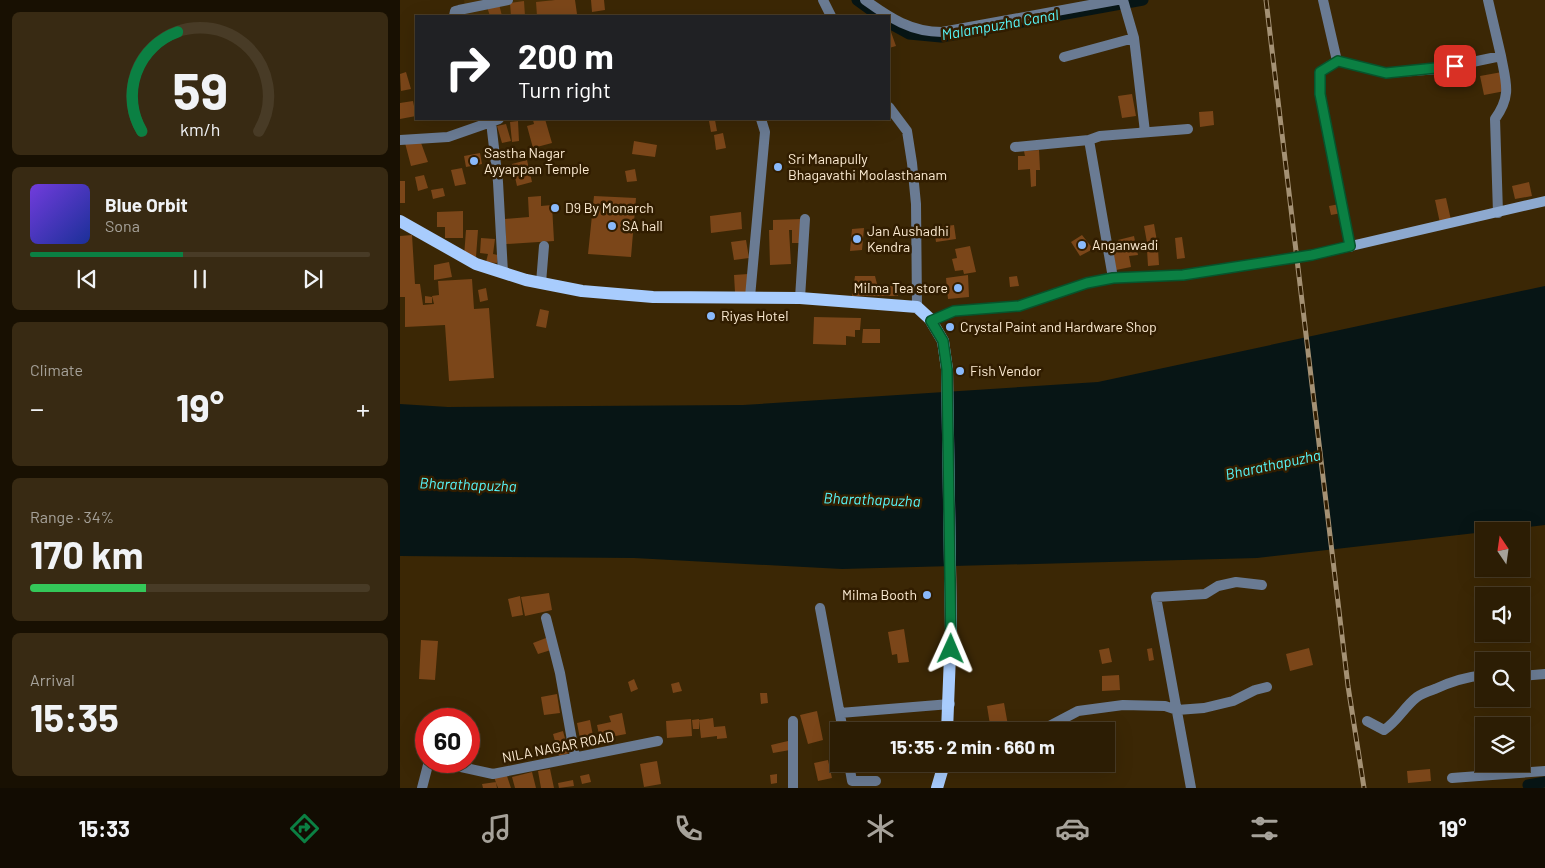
<!DOCTYPE html>
<meta charset="utf-8">
<style>
body{margin:0;font-family:Barlow,sans-serif;background:#382a13;color:#f1f3f6;height:100vh;display:flex;flex-direction:column;font-size:19px;white-space:nowrap}
*{box-sizing:border-box;margin:0}
p{font-size:16px;color:#a6a29a}
.icon{flex:none;width:28px;height:28px;fill:none;stroke:currentColor;stroke-width:2;stroke-linecap:round;stroke-linejoin:round}
.map{position:relative;flex:1;overflow:hidden}
.drawer{display:flex;flex-direction:column;gap:12px;padding:12px;background:#181002;width:400px}
.drawer>*{flex:none}
.banner{position:absolute;left:15px;top:15px;width:475px;height:105px;border-radius:0px;box-shadow:0 5px 20px #0002,0 0 0 1px #483b26;background:#202124;color:#fff;overflow:hidden}
.needle{width:32px;rotate:347deg}
.fabs{position:absolute;left:1075px;top:522px;display:grid;gap:10px}
.fabs a{display:grid;place-items:center;width:55px;height:55px;border-radius:0px;background:#2c1d04;box-shadow:0 5px 20px #0002,0 0 0 1px #483b26;font-size:25px}
.speed{position:absolute;left:15px;top:708px;display:flex;gap:10px;font-size:25px;font-weight:700;text-align:center}
.speed>*{display:grid;place-content:center;width:65px;height:65px;border-radius:50%;background:#2c1d04;box-shadow:0 5px 20px #0002,0 0 0 1px #483b26;line-height:1}
.speed .limit{border:8px solid #d22;background:#fff;color:#111}
.pin{position:absolute;display:grid;place-items:center;width:42px;height:42px;color:#fff;margin:-21px;border-radius:10px;box-shadow:0 2px 8px #0006}
.me{position:absolute;width:55px;margin:-28px;rotate:1deg;stroke-linejoin:round;filter:drop-shadow(0 0 4px #0008)}
.turn{display:flex;align-items:center;gap:18px;height:105px;padding:0 20px;font-size:22px}
.turn .icon{width:65px;height:65px;stroke-width:2.5}
.turn b{display:block;font-size:35px;line-height:42px}
.big{font-size:38px;font-weight:700;line-height:1.1}
.drawer .widget{flex:1;display:flex;flex-direction:column;justify-content:center;gap:8px;min-width:0;padding:0 18px;border-radius:8px;background:#382a13}
.drawer .dial{align-items:center;gap:0}
.dial svg{height:130px;overflow:visible;fill:none;stroke:#483b26;stroke-width:7;stroke-linecap:round;text-anchor:middle}
.dial text{fill:#f1f3f6;stroke:none}
.song{display:flex;align-items:center;gap:15px}
.cover{width:60px;height:60px;border-radius:8px;background:linear-gradient(135deg,hsl(260 70% 55%),hsl(230 70% 35%))}
.played{height:5px;border-radius:2px;background:linear-gradient(90deg,#0b8043 45%,#483b26 45%)}
.keys{display:flex;justify-content:space-around;direction:ltr}
.heat{display:flex;justify-content:space-between;align-items:center;font-size:28px;direction:ltr}
.charge{height:8px;border-radius:4px;background:linear-gradient(90deg,#34c759 34%,#483b26 0)}
.trip{position:absolute;left:430px;top:722px;width:285px;height:50px;border-radius:0px;background:#2c1d04;box-shadow:0 5px 20px #0002,0 0 0 1px #483b26;font-weight:700;line-height:50px;text-align:center}
.dock{display:flex;height:80px;justify-content:space-around;align-items:center;background:#120c02;color:#a6a29a}
.dock .icon{width:35px;height:35px}
.dock .current{color:#0b8043}
.dock b{font-size:22px;color:#f1f3f6}
main{display:flex;flex:1;min-height:0}
.map>svg:first-child{display:block}
</style>
<main>
<section class="drawer">
<div class="widget dial"><svg viewBox="0 0 100 80">
<path d="M14 69A42 42 0 1 1 86 69"/>
<path d="M14 69A42 42 0 0 1 36 8" stroke="#0b8043"/>
<text x="50" y="56" font-size="32" font-weight="700">59</text>
<text x="50" y="72" font-size="11">km/h</text>
</svg></div>
<div class="widget">
<div class="song"><i class="cover"></i><div><b>Blue Orbit</b><p>Sona</p></div></div>
<div class="played"></div>
<div class="keys"><svg class="icon" aria-label="previous" viewBox="0 0 24 24"><path d="M18 5L8 12l10 7zM5 5v14"/></svg><svg class="icon" aria-label="pause" viewBox="0 0 24 24"><path d="M8 5v14M16 5v14"/></svg><svg class="icon" aria-label="next" viewBox="0 0 24 24"><path d="M6 5l10 7-10 7zM19 5v14"/></svg></div>
</div>
<div class="widget"><p>Climate</p>
<div class="heat"><a>−</a><b class="big">19°</b><a>+</a></div>
</div>
<div class="widget"><p>Range · 34%</p><b class="big">170 km</b><div class="charge"></div></div>
<div class="widget"><p>Arrival</p><b class="big">15:35</b></div>
</section>
<div class="map">
<svg width="1145" height="788" viewBox="0 0 1145 788">
<rect width="100%" height="100%" fill="#3b2705"/>
<path fill="#462f07" d="M64 0H151L142 16H66Z"/>
<path fill="#071515" d="M1145 286V525L857 558 442 569 234 558 0 556V404L48 407 343 405 698 382Z"/>
<g fill="none" stroke-linecap="round" stroke-linejoin="round">
<path stroke="#071515" stroke-width="11" d="M457 0 479 16
M489 23 509 34 541 37 743 0
M1128 785 1145 782"/>
</g>
<path fill="#7b4619" d="M155 0H175L177 14 137 16 136 2Z
M191 0H204L205 10 192 12Z
M124 1 125 16H111L110 3Z
M99 4 102 16H90L87 7Z
M491 32 496 46 489 48V33Z
M6 72 11 89 1 91 0 74Z
M1102 72 1105 91 1084 95 1080 76Z
M732 94 736 116 722 118 718 96Z
M13 101 16 116 0 119V103Z
M813 111 814 125 800 127 799 112Z
M145 119 152 143 133 148 127 126 134 124 133 120Z
M315 120 317 131 311 132 309 121Z
M118 121 119 141 112 142 110 122Z
M106 124 111 141 102 143 97 126Z
M323 133 326 148 316 150 314 135Z
M20 140 28 162 11 166 5 143Z
M234 141 257 145 255 157 232 154Z
M639 150 640 170H636V186L631 187 630 169 618 170V156H625L624 151Z
M80 153 82 164 66 167 64 156Z
M127 160 132 182 117 186 112 164Z
M62 168 66 184 55 186 51 170Z
M235 169 237 181 227 182 225 171Z
M24 175 28 188 18 191 15 177Z
M0 181H5V203H0Z
M1129 182 1132 196 1115 199 1112 186Z
M43 188 45 196 33 199 31 190Z
M141 196V206L152 205 154 241 106 244 105 219 129 217 128 197Z
M194 196 236 198 231 257 188 254Z
M1046 198 1051 220 1040 223 1035 200Z
M945 203 947 212 931 215 929 206Z
M63 211V238H45V227H37V212Z
M341 212 342 229 311 233 310 216Z
M402 219V243H392V230H389L391 264 370 265 369 230H373V220Z
M754 224 758 247 748 248 744 226Z
M554 225 556 239 536 242 534 228Z
M464 228 462 250 450 251 452 229Z
M66 230H78L76 257H64Z
M12 235 15 284H20L23 305 34 304 32 296 39 295 38 281 72 279 74 309 89 308 94 378 49 381 45 325 5 327V297H0V236Z
M682 235 693 249 680 256 671 242Z
M734 236 738 255 729 256 731 267 716 270 713 253 721 251 718 240Z
M782 237 785 258 777 259 775 238Z
M81 238 95 239 93 254 98 255 97 263 86 262 88 254 80 253Z
M346 240 349 258 334 260 331 242Z
M570 246 576 272 564 274 563 270 555 271 552 259 557 258 555 249Z
M758 249 759 265 748 266 747 250Z
M49 262 52 277 34 280V265Z
M348 274 349 292H335L334 275Z
M568 275 569 297 548 299 546 278Z
M455 276H475L478 288 496 285 498 296H452Z
M617 276 619 286 610 287 609 277Z
M86 288 88 300 80 302 78 290Z
M25 296 32 297V303H25Z
M140 309 149 311 146 328 136 326Z
M414 317 461 318 460 330H455V337L446 336V345L413 344Z
M463 329H480V343H462Z
M149 593 152 610 125 616 121 597Z
M120 596 123 615 112 617 108 599Z
M504 629 509 662 498 663 497 654 492 655 488 632Z
M146 638 151 650 138 654 133 643Z
M21 640 38 641 35 680 19 679Z
M709 648 712 662 702 664 699 650Z
M752 648 754 660 749 661 747 649Z
M909 648 913 665 890 671 886 654Z
M719 675 720 690 702 691V676Z
M234 679 238 689 231 692 228 682Z
M279 682 282 691 273 693 271 684Z
M360 693H367L368 703 361 704Z
M157 694 160 713 144 715 141 697Z
M604 703 609 731H591L587 706Z
M417 711 423 740 408 744 400 715Z
M222 713 226 734 200 739 197 725 211 722 209 716Z
M313 718 314 727 325 726 327 738 317 739V736L301 738 299 720Z
M291 719 292 736 267 738 266 721Z
M299 719V729H293L292 720Z
M190 720 194 741 181 744 177 723Z
M484 725 492 731H479Z
M163 731 169 753 159 756 153 734Z
M388 741 390 750 373 753 371 745Z
M428 760 432 778 418 781 414 763Z
M257 761 261 784 244 787 240 764Z
M150 769 154 788H141L138 771Z
M1030 769 1031 781 1008 783 1007 771Z
M132 772 136 788H115L112 777Z
M106 773 111 788H98L94 777Z
M189 774 191 782 182 784 180 776Z
M377 774V783L371 784 370 775Z
M173 780 174 786 159 788 158 783Z
M96 782 97 788H83L82 784Z"/>
<g fill="none" stroke-linecap="round" stroke-linejoin="round">
<path stroke="#6a7b93" stroke-width="10" d="M423 0 431 16
M465 0C490 18 511 32 542 32L717 0
M723 0 734 38
M923 0 937 61 920 72V94L950 247
M1088 0 1101 56
M54 16 55 11 59 10 108 0
M664 57 734 38 745 132
M937 61 986 73 1039 69 1101 56C1106 83 1112 95 1095 119L1098 213
M489 107 507 131 512 163 516 204 517 307
M99 119 91 122 98 182 103 273
M0 140 48 137 91 122
M689 140 700 136 788 129
M615 147 689 140 713 278
M141 283 144 246
M350 297 365 132 361 119
M400 298 405 219
M420 608 443 731
M146 618 160 673 175 757
M1121 676 1145 674
M440 713 550 704
M967 721 984 730C998 721 1004 707 1017 697 1022 693 1029 691 1035 689 1052 681 1065 677 1084 675
M640 731 678 711 723 705 765 706 777 710 804 708 833 701 855 690 867 687
M34 761 93 774 258 741
M449 764 452 781H476
M1052 778 1145 771
M22 788 29 761
M393 788V721
M791 788 756 597 805 594 818 586 836 582 862 585"/>
<path stroke="#8da9cf" stroke-width="10" d="M531 321 554 311 619 306 687 283 713 278 783 275 912 255 1145 201"/>
<path stroke="#a8ccfd" stroke-width="12" d="M0 221 76 264 126 280 182 291 253 297 400 298 517 307 530 319 543 341 547 369 551 630 547 731
M537 788 544 764"/>
<defs>
<path id="rail" d="M866 0 948 686 964 788"/>
</defs>
<use href="#rail" stroke="#a49174" stroke-width="5"/>
<use href="#rail" stroke="#311d00" stroke-width="3" stroke-dasharray="9" stroke-linecap="butt"/>
</g>
<g fill="none" stroke-linecap="round" stroke-linejoin="round">
<defs>
<path id="route" d="M551 649 547 369 543 341 531 321 554 311 619 306 687 283 713 278 783 275 912 255 950 246 920 94V72L938 61 986 73 1055 66"/>
</defs>
<use href="#route" stroke="#07532c" stroke-width="12"/>
<use href="#route" stroke="#0b8043" stroke-width="9"/>
</g>
<g fill="#8abafc" stroke="#311d00" stroke-width="2">
<circle cx="74" cy="161" r="5"/>
<circle cx="378" cy="167" r="5"/>
<circle cx="155" cy="208" r="5"/>
<circle cx="212" cy="226" r="5"/>
<circle cx="457" cy="239" r="5"/>
<circle cx="682" cy="245" r="5"/>
<circle cx="558" cy="288" r="5"/>
<circle cx="311" cy="316" r="5"/>
<circle cx="550" cy="327" r="5"/>
<circle cx="560" cy="371" r="5"/>
<circle cx="527" cy="595" r="5"/>
</g>
<g text-anchor="middle" stroke-width="5" stroke-linejoin="round" paint-order="stroke">
<g font-size="14" fill="#fcebd2" stroke="#311d00" text-anchor="start">
<text x="84" y="158">Sastha Nagar<tspan x="84" dy="16">Ayyappan Temple</tspan></text>
<text x="388" y="164">Sri Manapully<tspan x="388" dy="16">Bhagavathi Moolasthanam</tspan></text>
<text x="165" y="213">D9 By Monarch</text>
<text x="222" y="231">SA hall</text>
<text x="467" y="236">Jan Aushadhi<tspan x="467" dy="16">Kendra</tspan></text>
<text x="692" y="250">Anganwadi</text>
<text x="548" y="293" text-anchor="end">Milma Tea store</text>
<text x="321" y="321">Riyas Hotel</text>
<text x="560" y="332">Crystal Paint and Hardware Shop</text>
<text x="570" y="376">Fish Vendor</text>
<text x="517" y="600" text-anchor="end">Milma Booth</text>
</g>
<g font-size="14" fill="#fcebd2" stroke="#311d00">
<text transform="translate(158 747) rotate(-11)" y="5">NILA NAGAR ROAD</text>
</g>
<g font-size="15" font-style="italic" fill="#58f8fb" stroke="#311d00">
<text transform="translate(600 25) rotate(-10)" y="5">Malampuzha Canal</text>
<text transform="translate(873 465) rotate(-12)" y="5">Bharathapuzha</text>
<text transform="translate(68 485) rotate(2)" y="5">Bharathapuzha</text>
<text transform="translate(472 500) rotate(2)" y="5">Bharathapuzha</text>
</g>
</g>
</svg>
<div class="fabs">
<a><svg class="needle" viewBox="-14 -14 28 28"><path d="M0-13l5 13h-10z" fill="#e53935"/><path d="M0 13l5-13h-10z" fill="#a6a29a"/></svg></a>
<a><svg class="icon" aria-label="sound" viewBox="0 0 24 24"><path d="M4 9h4l5-4v14l-5-4H4zM17 9q2 3 0 6"/></svg></a>
<a><svg class="icon" aria-label="search" viewBox="0 0 24 24"><circle cx="10" cy="10" r="6"/><path d="M15 15l6 6"/></svg></a>
<a><svg class="icon" aria-label="layers" viewBox="0 0 24 24"><path d="M12 4l9 5-9 5-9-5zM3 14l9 5 9-5"/></svg></a>
</div>
<div class="speed"><div class="limit">60</div></div>
<div class="pin" style="left:1055px;top:66px;background:#d93025"><svg class="icon" aria-label="arrive" viewBox="0 0 24 24"><path d="M6 21V4h12l-3 4 3 4H6"/></svg></div>
<svg class="me" style="left:551px;top:649px" viewBox="-20 -20 40 40"><path d="M0-17L14 15 0 8-14 15z" fill="#0b8043" stroke="#fff" stroke-width="4"/></svg>
<div class="trip">15:35 · 2 min · 660 m</div>
<div class="banner">
<div class="turn"><svg class="icon" aria-label="right" viewBox="0 0 24 24"><path d="M7 20v-9h11M14 6l5 5-5 5"/></svg><div><b>200 m</b>Turn right</div></div>
</div>
</div>
</main>
<nav class="dock">
<b>15:33</b>
<svg class="icon current" aria-label="directions" viewBox="0 0 24 24"><path d="M12 3l9 9-9 9-9-9zM9 14v-3h6M13 9l2 2-2 2"/></svg>
<svg class="icon" aria-label="music" viewBox="0 0 24 24"><path d="M9 18V5l10-2v13"/><circle cx="6" cy="18" r="3"/><circle cx="16" cy="16" r="3"/></svg>
<svg class="icon" aria-label="phone" viewBox="0 0 24 24"><path d="M5 4h4l2 5-3 2q2 4 5 5l2-3 5 2v4C11 20 4 13 5 4z"/></svg>
<svg class="icon" aria-label="climate" viewBox="0 0 24 24"><path d="M12 3v18M4 7l16 10M4 17L20 7"/></svg>
<svg class="icon" aria-label="car" viewBox="0 0 24 24"><path d="M5 17H2v-5l4-1 3-4h7l3 4 3 1v5h-3M9 17h6M6 11h13"/><circle cx="7" cy="17" r="2"/><circle cx="17" cy="17" r="2"/></svg>
<svg class="icon" aria-label="filters" viewBox="0 0 24 24"><path d="M4 7h16M4 17h16"/><circle cx="9" cy="7" r="2"/><circle cx="15" cy="17" r="2"/></svg>
<b>19°</b>
</nav>
